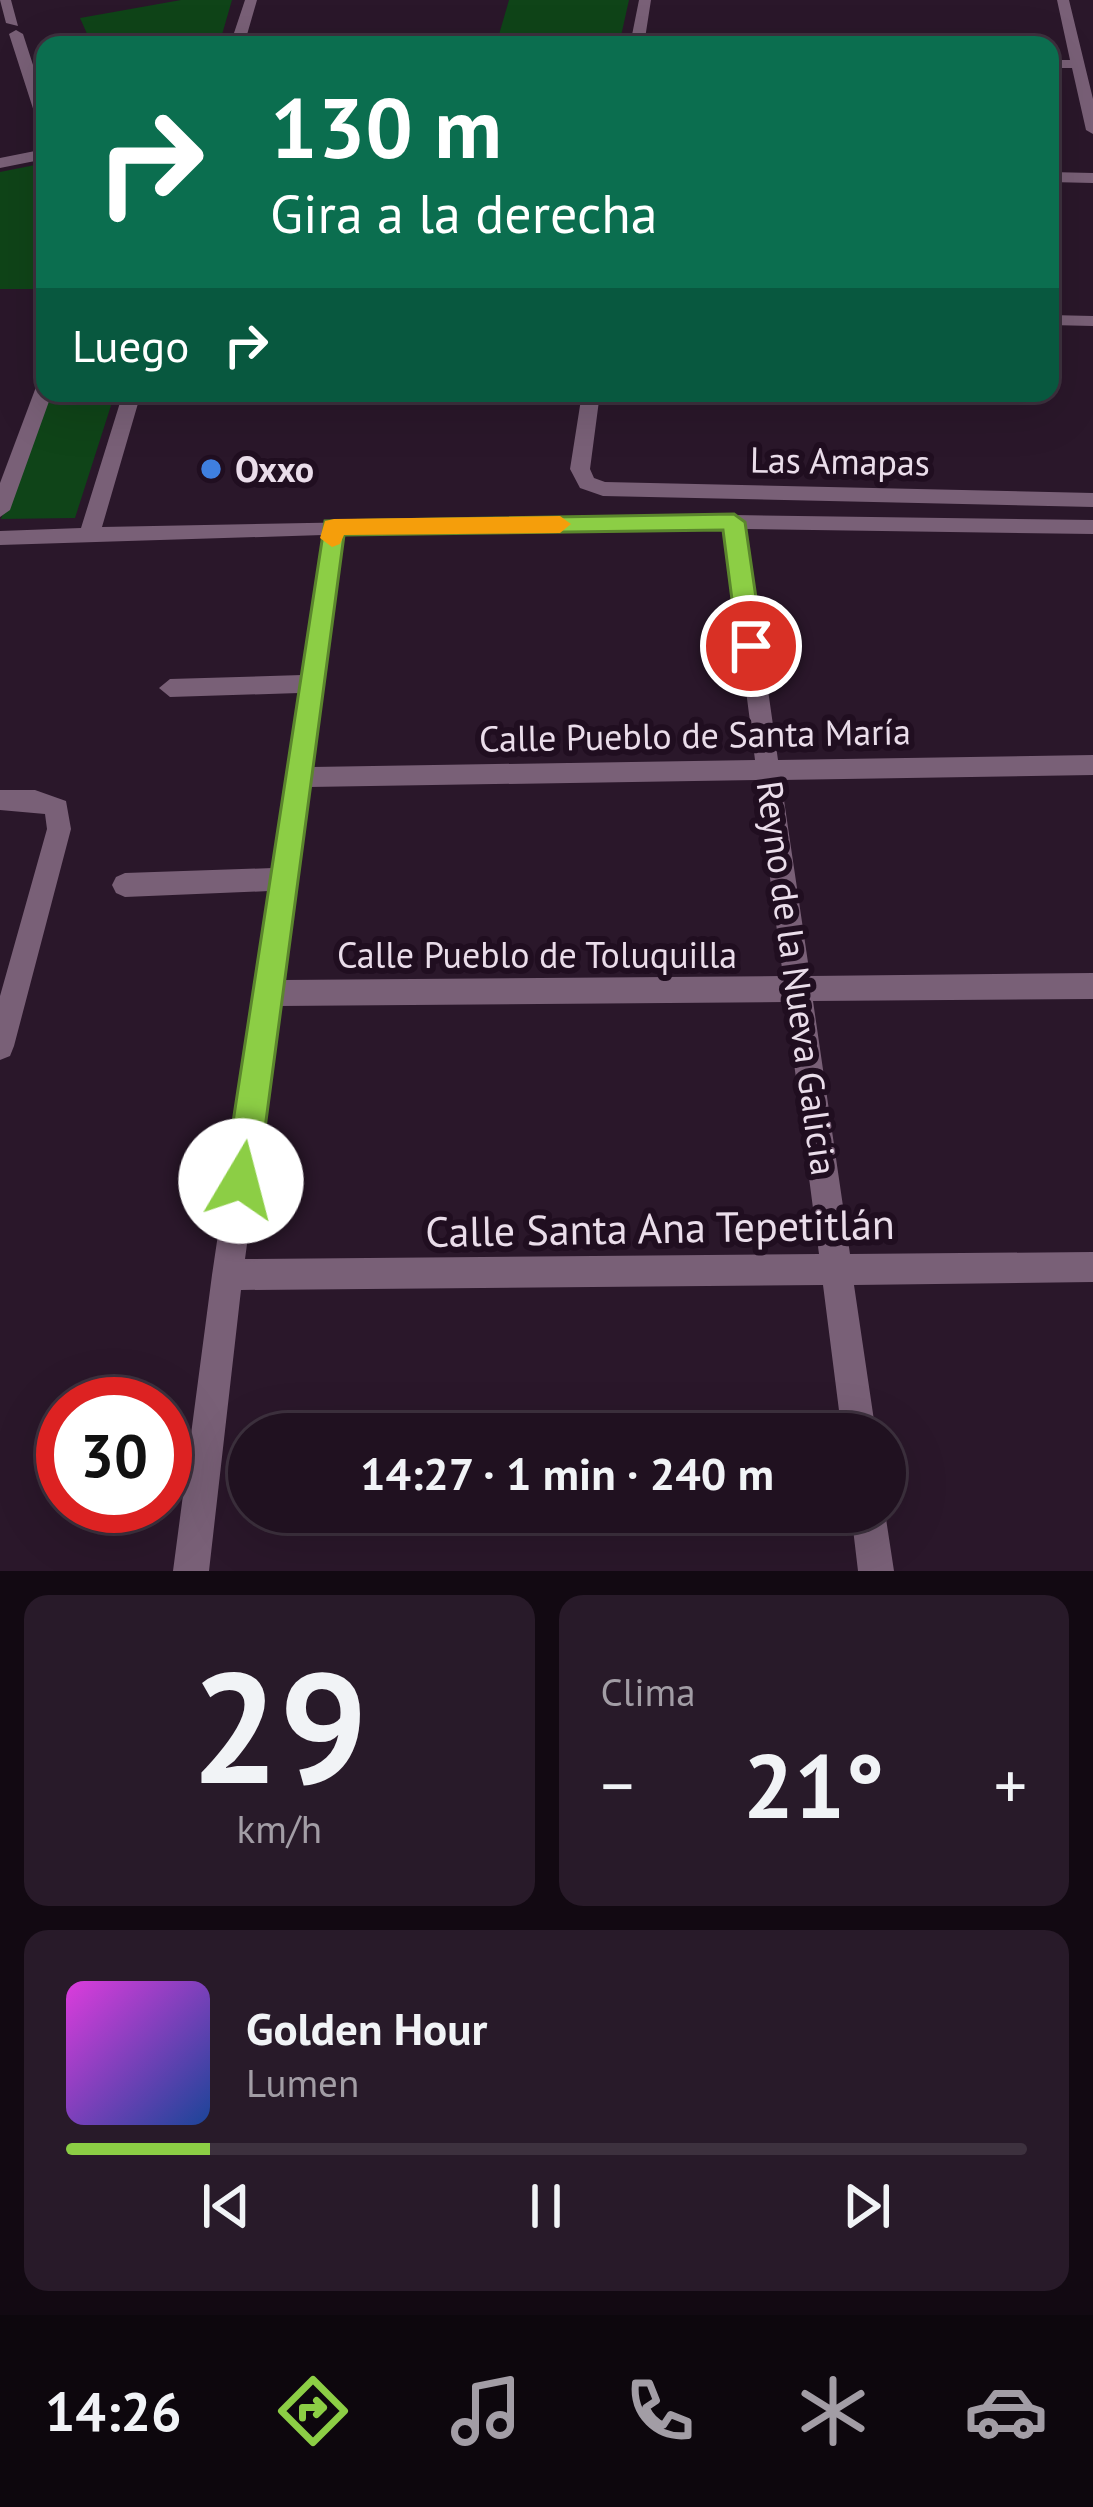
<!DOCTYPE html>
<html lang="es">
<meta charset="utf-8">
<style>
body{margin:0;font-family:"PT Sans",sans-serif;background:#281a29;color:#f1f3f6;height:100vh;display:flex;flex-direction:column;font-size:45px;white-space:nowrap}
*{box-sizing:border-box;margin:0}
p{font-size:39px;color:#a29da5}
.icon{flex:none;width:66px;height:66px;fill:none;stroke:currentColor;stroke-width:2;stroke-linecap:round;stroke-linejoin:round}
.map{position:relative;height:1571px;overflow:hidden}
.side{display:flex;flex-direction:column;gap:24px;padding:24px;background:#120912;flex:1}
.side>*{flex:none}
.top-card{position:absolute;left:36px;top:36px;width:1023px;height:366px;border-radius:24px;box-shadow:0 12px 48px #0002,0 0 0 3px #3d313e;background:#0b6e4f;color:#fff;overflow:hidden}
.speed{position:absolute;left:36px;top:1377px;display:flex;gap:24px;font-size:60px;font-weight:700;text-align:center}
.speed>*{display:grid;place-content:center;width:156px;height:156px;border-radius:50%;background:#201120;box-shadow:0 12px 48px #0002,0 0 0 3px #3d313e;line-height:1}
.speed .limit{border:18px solid #d22;background:#fff;color:#111}
.pin{position:absolute;display:grid;place-items:center;width:102px;height:102px;color:#fff;margin:-51px;border:6px solid #fff;border-radius:50%;box-shadow:0 3px 12px #0007}
.me{position:absolute;width:132px;margin:-66px;rotate:8deg;stroke-linejoin:round;filter:drop-shadow(0 0 9px #0008)}
.turn{display:flex;align-items:center;gap:42px;height:252px;padding:0 36px;font-size:54px}
.turn .icon{width:156px;height:156px;stroke-width:2.5}
.turn b{display:block;font-size:84px;line-height:102px}
.then{display:flex;align-items:center;height:114px;padding:0 36px;background:#0003;gap:24px;font-size:45px}
.big{font-size:90px;font-weight:600;line-height:1.1}
.side .widget{flex:1;display:flex;flex-direction:column;justify-content:center;gap:18px;min-width:0;padding:0 42px;border-radius:24px;background:#281a29}
.side .dial{align-items:center;gap:0}
.dial b{font-size:156px;line-height:1}
.song{display:flex;align-items:center;gap:36px}
.cover{width:144px;height:144px;border-radius:18px;background:linear-gradient(135deg,hsl(300 70% 55%),hsl(220 70% 35%))}
.played{height:12px;border-radius:6px;background:linear-gradient(90deg,#8cce45 15%,#3d313e 15%)}
.keys{display:flex;justify-content:space-around;direction:ltr}
.heat{display:flex;justify-content:space-between;align-items:center;font-size:66px;direction:ltr}
.side .tiles{flex:1;display:grid;gap:24px;grid-template-columns:1fr 1fr}
.widget:last-child{grid-column:span 2}
.trip{position:absolute;left:228px;top:1413px;width:678px;height:120px;border-radius:60px;background:#201120;box-shadow:0 12px 48px #0002,0 0 0 3px #3d313e;font-weight:600;line-height:120px;text-align:center}
.dock{display:flex;height:192px;justify-content:space-around;align-items:center;background:#0d070d;color:#a29da5}
.dock .icon{width:84px;height:84px}
.dock .active{color:#8cce45}
.dock b{font-size:54px;color:#f1f3f6}
.map>svg:first-child{display:block}
</style>
<div class="map">
<svg width="1093" height="1571" viewBox="0 0 1093 1571">
<rect width="100%" height="100%" fill="#2a172a"/>
<path fill="#0f4418" d="M181 0H232L219 45H92L80 18Z
M509 0H629L619 45H507L498 38Z
M45 163V289H0V172Z
M48 393H115L75 518 1 519Z"/>
<g fill="none" stroke-linecap="round" stroke-linejoin="round">
<path fill="#796077" fill-rule="evenodd" d="M0 0H11L18 26 6 23Z
M245 0H257L244 45H230Z
M639 0H651L644 45H630Z
M1057 0H1069L1093 99V134L1086 130 1072 68H1050V60H1070Z
M16 30 23 34 45 102V128L38 124 9 34Z
M45 149V159L0 168V158Z
M1050 172 1093 173V183L1050 182Z
M1050 315 1093 316V326L1050 325Z
M45 381V393H52L10 510 0 517V483L36 387Z
M123 393H280L271 399 139 400 102 527 734 515 1093 520V534L745 529 778 760 1093 755V775L781 780 810 976 1093 973V999L813 1001 850 1254 1093 1252V1282L854 1285 876 1434H842L823 1285 241 1290 209 1571H173L212 1275 269 891 125 897 116 893 112 885 116 877 125 873 273 868 299 693 170 697 159 688 170 679 302 675 323 535 0 545V531L81 528ZM725 529 755 760 312 767 343 534ZM757 780 783 976 283 980 309 787ZM786 1002 819 1254 245 1259 279 1006Z
M582 393H600L590 469 594 478 605 482 1093 493V507L603 496 580 488 570 469Z
M0 790H35L66 801 71 829 14 1046 10 1056 0 1060V996L47 829 45 814 0 810Z
M851 1512H885L894 1571H858Z"/>
</g>
<path fill="#8cce45" stroke="#5b862d" stroke-width="3" d="M734 514 745 522 763 646 751 656 738 646 723 530 344 535 258 1181 253 1193 241 1198 229 1193 224 1181 325 521Z"/>
<path fill="#f59e0b" d="M560 516 571 524 560 533 344 535 340 544 332 547 320 538 325 521 334 519Z"/>
<circle fill="#3f7fe0" stroke="#200e20" stroke-width="4.5" cx="211" cy="469" r="12"/>
<g text-anchor="middle" stroke-width="12" stroke-linejoin="round" paint-order="stroke">
<g font-size="36" fill="#eaddea" stroke="#200e20">
<text transform="translate(840 461) rotate(1)" y="13">Las Amapas</text>
<text transform="translate(695 735) rotate(-1)" y="13">Calle Pueblo de Santa María</text>
<text x="537" y="968">Calle Pueblo de Toluquilla</text>
<text transform="translate(797 978) rotate(82)" y="13">Reyno de la Nueva Galicia</text>
</g>
<g font-size="36" font-weight="bold" fill="#eaddea" stroke="#200e20" text-anchor="start">
<text x="235" y="482">Oxxo</text>
</g>
<g font-size="42" fill="#eaddea" stroke="#200e20">
<text transform="translate(660 1228) rotate(-1)" y="15">Calle Santa Ana Tepetitlán</text>
</g>
</g>
</svg>
<div class="speed"><div class="limit">30</div></div>
<div class="pin" style="left:751px;top:646px;background:#d93025"><svg class="icon" aria-label="arrive" viewBox="0 0 24 24"><path d="M6 21V4h12l-3 4 3 4H6"/></svg></div>
<svg class="me" style="left:241px;top:1181px" viewBox="-20 -20 40 40"><circle r="19" fill="#fff"/><path d="M0-13L10 11 0 6-10 11z" fill="#8cce45"/></svg>
<div class="trip">14:27 · 1 min · 240 m</div>
<div class="top-card">
<div class="turn"><svg class="icon" aria-label="right" viewBox="0 0 24 24"><path d="M7 20v-9h11M14 6l5 5-5 5"/></svg><div><b>130 m</b>Gira a la derecha</div></div>
<div class="then">Luego<svg class="icon" aria-label="right" viewBox="0 0 24 24"><path d="M7 20v-9h11M14 6l5 5-5 5"/></svg></div>
</div>
</div>
<section class="side">
<div class="tiles">
<div class="widget dial"><b>29</b><p>km/h</p></div>
<div class="widget"><p>Clima</p>
<div class="heat"><a>−</a><b class="big">21°</b><a>+</a></div>
</div>
<div class="widget">
<div class="song"><i class="cover"></i><div><b>Golden Hour</b><p>Lumen</p></div></div>
<div class="played"></div>
<div class="keys"><svg class="icon" aria-label="previous" viewBox="0 0 24 24"><path d="M18 5L8 12l10 7zM5 5v14"/></svg><svg class="icon" aria-label="pause" viewBox="0 0 24 24"><path d="M8 5v14M16 5v14"/></svg><svg class="icon" aria-label="next" viewBox="0 0 24 24"><path d="M6 5l10 7-10 7zM19 5v14"/></svg></div>
</div>
</div>
</section>
<nav class="dock">
<b>14:26</b>
<svg class="icon active" aria-label="directions" viewBox="0 0 24 24"><path d="M12 3l9 9-9 9-9-9zM9 14v-3h6M13 9l2 2-2 2"/></svg>
<svg class="icon" aria-label="music" viewBox="0 0 24 24"><path d="M9 18V5l10-2v13"/><circle cx="6" cy="18" r="3"/><circle cx="16" cy="16" r="3"/></svg>
<svg class="icon" aria-label="phone" viewBox="0 0 24 24"><path d="M5 4h4l2 5-3 2q2 4 5 5l2-3 5 2v4C11 20 4 13 5 4z"/></svg>
<svg class="icon" aria-label="climate" viewBox="0 0 24 24"><path d="M12 3v18M4 7l16 10M4 17L20 7"/></svg>
<svg class="icon" aria-label="car" viewBox="0 0 24 24"><path d="M5 17H2v-5l4-1 3-4h7l3 4 3 1v5h-3M9 17h6M6 11h13"/><circle cx="7" cy="17" r="2"/><circle cx="17" cy="17" r="2"/></svg>
</nav>
